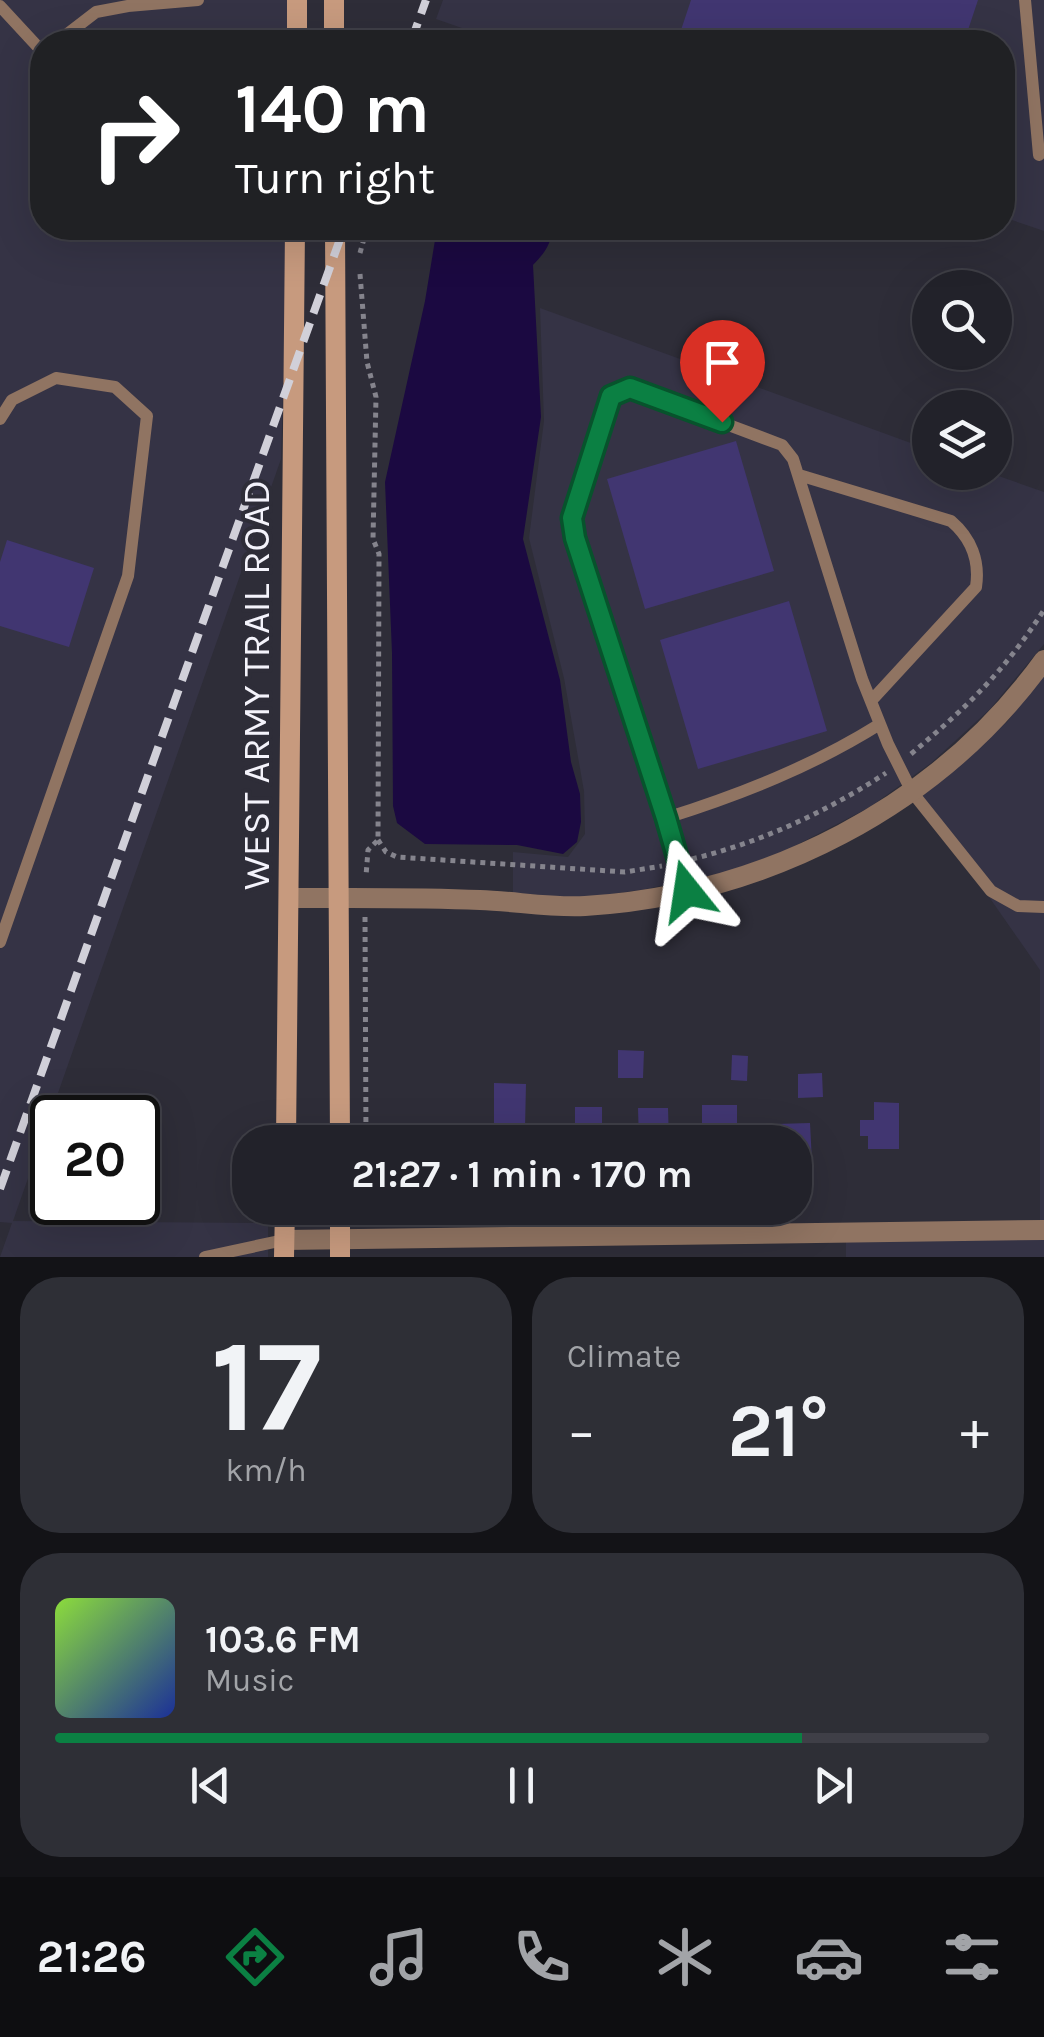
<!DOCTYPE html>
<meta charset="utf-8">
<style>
body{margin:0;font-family:Karla,sans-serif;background:#2e2f36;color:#f1f3f6;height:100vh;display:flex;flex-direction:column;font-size:38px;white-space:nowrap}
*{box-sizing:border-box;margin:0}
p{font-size:32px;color:#a2a4a8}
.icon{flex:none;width:55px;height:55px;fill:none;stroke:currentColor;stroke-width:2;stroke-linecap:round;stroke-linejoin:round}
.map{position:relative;height:1257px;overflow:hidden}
.side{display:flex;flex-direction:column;gap:20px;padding:20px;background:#131317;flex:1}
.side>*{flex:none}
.banner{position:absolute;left:30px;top:30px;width:985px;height:210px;border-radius:40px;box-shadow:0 10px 40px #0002,0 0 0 2px #3f3f47;background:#202124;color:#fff;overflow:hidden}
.buttons{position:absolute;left:912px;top:270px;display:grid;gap:20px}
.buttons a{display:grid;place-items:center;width:100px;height:100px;border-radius:50%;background:#22222a;box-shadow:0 10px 40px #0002,0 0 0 2px #3f3f47;font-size:50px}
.speed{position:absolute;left:30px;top:1095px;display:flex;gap:20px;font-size:50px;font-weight:700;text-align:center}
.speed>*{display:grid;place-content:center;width:130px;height:130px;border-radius:50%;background:#22222a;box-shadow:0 10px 40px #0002,0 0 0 2px #3f3f47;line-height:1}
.speed .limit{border:5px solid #111;border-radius:15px;background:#fff;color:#111}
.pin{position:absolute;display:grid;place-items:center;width:85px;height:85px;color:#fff;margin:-102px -42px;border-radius:50% 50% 50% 0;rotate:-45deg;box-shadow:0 0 10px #0007}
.pin .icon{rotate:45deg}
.me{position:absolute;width:110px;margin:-55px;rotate:345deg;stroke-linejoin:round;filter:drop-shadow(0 0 8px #0008)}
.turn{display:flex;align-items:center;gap:35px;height:210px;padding:0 40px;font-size:45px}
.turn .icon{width:130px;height:130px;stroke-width:2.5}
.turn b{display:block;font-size:70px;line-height:85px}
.big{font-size:75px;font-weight:700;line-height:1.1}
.side .tile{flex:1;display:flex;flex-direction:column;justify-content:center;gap:15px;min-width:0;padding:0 35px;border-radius:40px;background:#2e2f36}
.side .dial{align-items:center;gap:0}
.dial b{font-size:130px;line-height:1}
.song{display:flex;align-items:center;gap:30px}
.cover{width:120px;height:120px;border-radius:15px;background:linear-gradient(135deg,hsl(90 70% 55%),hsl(230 70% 35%))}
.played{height:10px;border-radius:5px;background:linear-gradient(90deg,#0b8043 80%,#3f3f47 80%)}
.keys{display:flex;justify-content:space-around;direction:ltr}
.heat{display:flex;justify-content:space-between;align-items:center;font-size:55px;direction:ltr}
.side .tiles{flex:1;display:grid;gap:20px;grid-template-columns:1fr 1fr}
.tile:last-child{grid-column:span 2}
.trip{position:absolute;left:232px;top:1125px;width:580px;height:100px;border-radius:40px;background:#22222a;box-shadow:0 10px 40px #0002,0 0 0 2px #3f3f47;font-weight:700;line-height:100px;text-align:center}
.dock{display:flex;height:160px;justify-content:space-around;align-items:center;background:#0e0e11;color:#a2a4a8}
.dock .icon{width:70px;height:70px}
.dock .current{color:#0b8043}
.dock b{font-size:45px;color:#f1f3f6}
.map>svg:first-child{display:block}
</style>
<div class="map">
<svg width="1044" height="1257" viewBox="0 0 1044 1257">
<rect width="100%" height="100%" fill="#2e2d38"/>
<path fill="#353345" d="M0 0H294L293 42H42V228H288L281 459 13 1221 268 1223V1257H0L12 1223 0 1222Z
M443 0H1044V231L1003 217 1002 42H502L436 19Z
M540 308 930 450V472L990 473 1044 492V644L990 709 931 763 870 807 787 850 724 873 646 889 578 899 513 893V852L568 857 585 834 584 791 564 678 529 538 544 421Z
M1044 672V1257H846V1242L1040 1224V970L918 795 1007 722Z"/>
<path fill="#1b0941" d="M437 228H552C552 243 544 254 533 265L541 417 523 539 560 680 571 762 580 794 581 822 577 842 563 854 517 845 425 844 397 823 393 806 392 653 385 482 425 301Z"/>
<path fill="#413671" d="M691 0H978L964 42H677Z
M736 441 774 571 645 609 607 479Z
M7 540 94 568 69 647 0 626V562Z
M789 601 827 731 698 769 660 640Z
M618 1050 644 1051 643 1078H618Z
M732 1055 748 1056 747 1081 731 1080Z
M822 1073 823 1097 798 1098V1074Z
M494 1083 526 1084 525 1128 536 1129V1142H484L485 1129 494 1130Z
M874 1102 899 1103V1149H868V1136H860V1120H874Z
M702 1105H737V1142H702Z
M575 1107H602V1142H575Z
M638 1108H668L669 1142H639Z
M810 1123 813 1181 795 1182V1142H777L776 1124Z"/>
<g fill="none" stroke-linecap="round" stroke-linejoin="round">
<path stroke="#85848d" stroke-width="5" stroke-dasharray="5 5" stroke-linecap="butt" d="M360 253 367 228
M360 274 367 362 376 397 373 539 379 554 378 840 368 850 366 876
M911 754C968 706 1003 673 1044 610
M378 840 386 852 397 857 625 872 662 866
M692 859C762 842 826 812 886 773
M365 917 366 1142"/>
<path stroke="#907462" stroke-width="12" d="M1025 0 1039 155
M0 6 37 46 42 47
M57 42 96 12 128 6 198 0
M0 419 12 400 56 378 115 387 147 416 128 576 0 942
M799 475 951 521C971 538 980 561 976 587L871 701
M666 818C742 794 813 766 880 724
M687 891 575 538 572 518 611 396 630 388 782 445 793 459 862 679 888 744 912 792 991 891 1018 906 1044 907
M205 1257 284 1240"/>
<path stroke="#907462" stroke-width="20" d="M290 898C353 898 417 897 480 900 514 901 551 908 585 906 765 895 938 807 1044 660
M284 1240 1044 1230"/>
<path stroke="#c79a7e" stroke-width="20" d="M334 0V42
M297 42V0
M335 228 340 1142
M286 1142 295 228
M340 1208V1257
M284 1257 285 1208"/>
<path stroke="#d1d0d9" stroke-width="8" stroke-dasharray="20 10" stroke-linecap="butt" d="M411 42 426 0
M0 1189 344 228"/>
</g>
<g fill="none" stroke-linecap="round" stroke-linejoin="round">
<defs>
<path id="route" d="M687 891 666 818 575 538 572 518 611 396 630 388 722 422"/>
</defs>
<use href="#route" stroke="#07532c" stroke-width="25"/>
<use href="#route" stroke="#0b8043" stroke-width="18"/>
</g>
<g text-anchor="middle" stroke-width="8" stroke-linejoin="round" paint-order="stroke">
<g font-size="38" fill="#f4f3fb" stroke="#2e2d38">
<text transform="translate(256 685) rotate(-90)" y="13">WEST ARMY TRAIL ROAD</text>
</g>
</g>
</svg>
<div class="buttons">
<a><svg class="icon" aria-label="search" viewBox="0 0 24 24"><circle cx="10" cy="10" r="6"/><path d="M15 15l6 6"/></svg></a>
<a><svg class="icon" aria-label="layers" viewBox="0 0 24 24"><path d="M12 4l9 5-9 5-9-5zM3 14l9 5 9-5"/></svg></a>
</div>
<div class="speed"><div class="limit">20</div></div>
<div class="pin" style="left:722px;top:422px;background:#d93025"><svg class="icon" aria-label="arrive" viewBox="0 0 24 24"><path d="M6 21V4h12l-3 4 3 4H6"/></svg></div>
<svg class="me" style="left:687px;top:891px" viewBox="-20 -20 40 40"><path d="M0-17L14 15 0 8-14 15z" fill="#0b8043" stroke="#fff" stroke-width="4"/></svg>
<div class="trip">21:27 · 1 min · 170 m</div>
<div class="banner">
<div class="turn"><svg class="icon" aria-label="right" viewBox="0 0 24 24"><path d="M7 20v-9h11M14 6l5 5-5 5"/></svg><div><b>140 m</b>Turn right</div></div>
</div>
</div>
<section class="side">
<div class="tiles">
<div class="tile dial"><b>17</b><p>km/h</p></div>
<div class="tile"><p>Climate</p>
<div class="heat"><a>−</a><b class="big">21°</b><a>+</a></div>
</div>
<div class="tile">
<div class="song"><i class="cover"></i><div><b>103.6 FM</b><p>Music</p></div></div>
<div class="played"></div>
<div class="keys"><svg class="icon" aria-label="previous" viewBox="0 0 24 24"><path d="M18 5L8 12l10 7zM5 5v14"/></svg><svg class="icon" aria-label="pause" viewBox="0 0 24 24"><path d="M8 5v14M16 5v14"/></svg><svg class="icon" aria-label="next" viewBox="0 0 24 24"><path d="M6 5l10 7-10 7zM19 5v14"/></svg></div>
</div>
</div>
</section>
<nav class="dock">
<b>21:26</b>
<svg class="icon current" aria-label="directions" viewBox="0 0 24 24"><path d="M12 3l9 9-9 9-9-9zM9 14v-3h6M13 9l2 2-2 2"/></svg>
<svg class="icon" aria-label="music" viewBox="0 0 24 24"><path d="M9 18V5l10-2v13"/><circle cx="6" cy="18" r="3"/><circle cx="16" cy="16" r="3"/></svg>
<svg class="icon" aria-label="phone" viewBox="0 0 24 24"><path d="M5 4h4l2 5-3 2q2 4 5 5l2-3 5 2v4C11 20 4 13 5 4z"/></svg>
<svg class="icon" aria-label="climate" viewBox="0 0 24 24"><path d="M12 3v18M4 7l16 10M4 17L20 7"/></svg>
<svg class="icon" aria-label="car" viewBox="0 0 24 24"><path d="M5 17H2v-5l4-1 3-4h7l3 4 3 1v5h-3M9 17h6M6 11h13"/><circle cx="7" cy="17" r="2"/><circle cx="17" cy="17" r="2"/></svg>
<svg class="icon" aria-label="filters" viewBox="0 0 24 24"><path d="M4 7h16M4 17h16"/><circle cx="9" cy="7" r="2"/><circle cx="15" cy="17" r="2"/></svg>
</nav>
